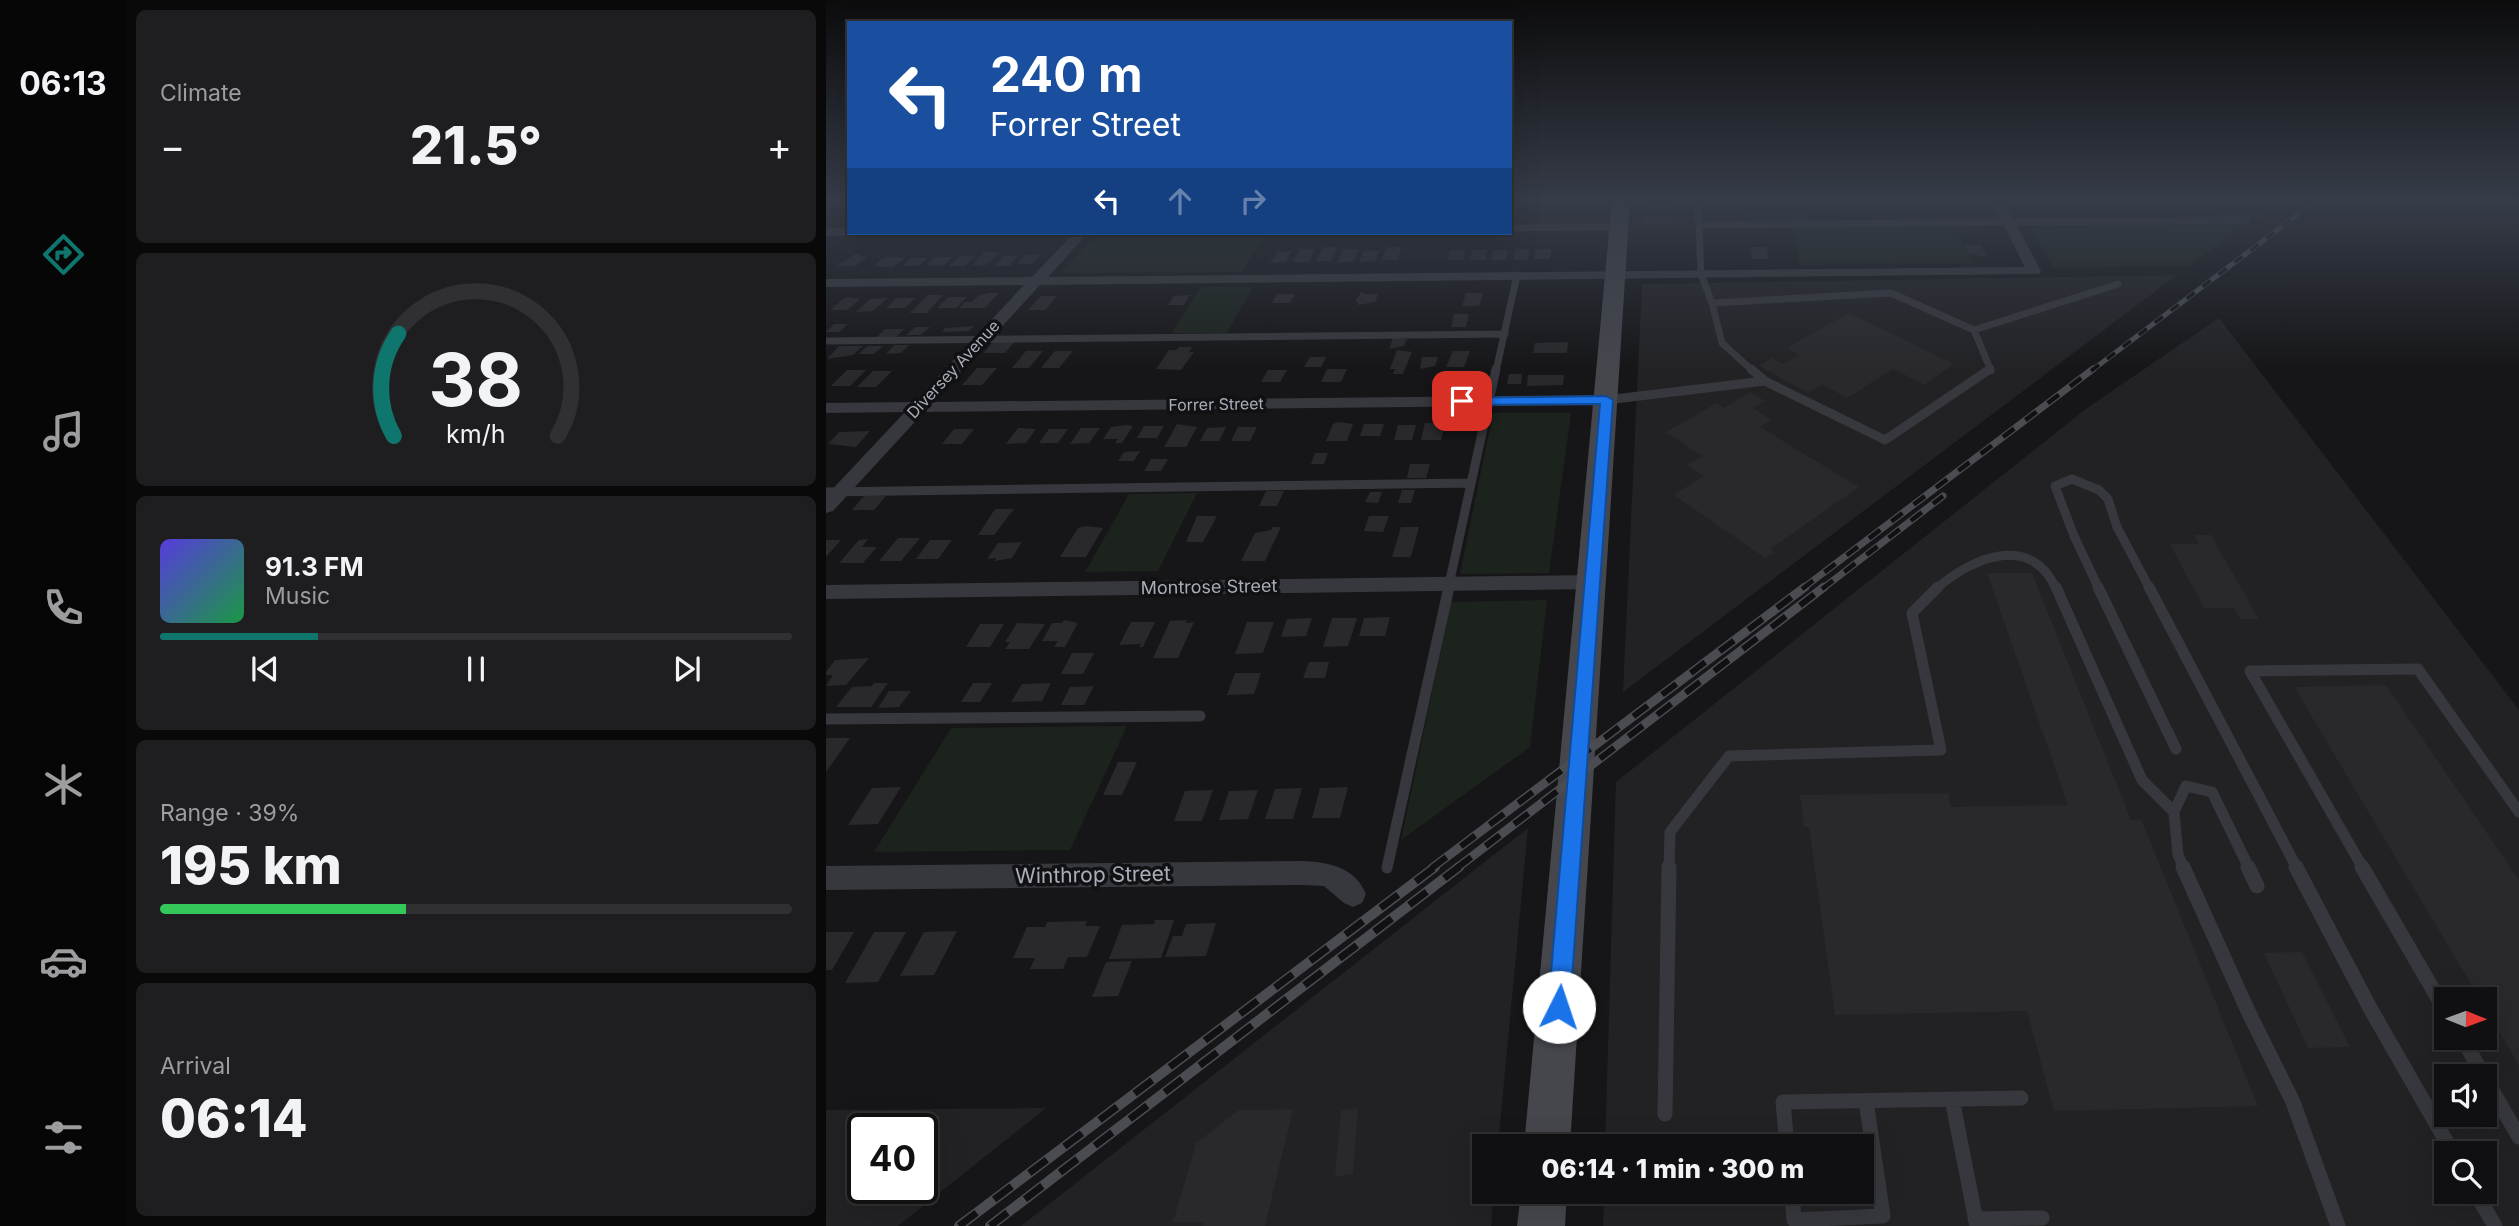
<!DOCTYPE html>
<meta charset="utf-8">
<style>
body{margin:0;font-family:Inter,sans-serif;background:#1e1e20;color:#f1f3f6;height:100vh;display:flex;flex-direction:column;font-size:26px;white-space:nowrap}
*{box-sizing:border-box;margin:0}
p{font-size:23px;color:#9c9d9f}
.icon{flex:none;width:38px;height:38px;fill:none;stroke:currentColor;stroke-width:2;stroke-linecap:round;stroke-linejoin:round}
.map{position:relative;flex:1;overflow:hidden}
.drawer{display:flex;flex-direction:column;gap:10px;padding:10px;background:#09090a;width:700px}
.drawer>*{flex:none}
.top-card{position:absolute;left:21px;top:21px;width:665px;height:214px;border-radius:0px;box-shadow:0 7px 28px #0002,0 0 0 2px #303032;background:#1a4fa0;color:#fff;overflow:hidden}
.needle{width:46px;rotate:91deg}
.tools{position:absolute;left:1608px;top:987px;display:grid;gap:14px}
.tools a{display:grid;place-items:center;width:63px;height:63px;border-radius:0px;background:#101012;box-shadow:0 7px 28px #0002,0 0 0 2px #303032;font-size:35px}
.speed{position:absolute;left:21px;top:1113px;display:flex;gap:14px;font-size:35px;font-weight:700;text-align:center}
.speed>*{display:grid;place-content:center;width:91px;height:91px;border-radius:50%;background:#101012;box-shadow:0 7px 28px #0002,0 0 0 2px #303032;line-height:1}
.speed .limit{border:4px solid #111;border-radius:10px;background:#fff;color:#111}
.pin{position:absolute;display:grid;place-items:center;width:60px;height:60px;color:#fff;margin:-30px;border-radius:14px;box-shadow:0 4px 10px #0006}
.me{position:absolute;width:77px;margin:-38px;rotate:4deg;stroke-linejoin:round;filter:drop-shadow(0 0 5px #0008)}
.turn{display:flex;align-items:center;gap:24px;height:147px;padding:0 28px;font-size:32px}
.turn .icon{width:91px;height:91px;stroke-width:2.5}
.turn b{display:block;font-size:49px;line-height:60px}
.lanes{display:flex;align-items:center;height:66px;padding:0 28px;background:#0003;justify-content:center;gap:35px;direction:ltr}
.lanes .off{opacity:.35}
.big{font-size:52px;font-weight:800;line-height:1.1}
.drawer .card{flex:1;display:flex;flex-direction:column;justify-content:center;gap:10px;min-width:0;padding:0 24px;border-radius:10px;background:#1e1e20}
.drawer .dial{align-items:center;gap:0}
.dial svg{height:182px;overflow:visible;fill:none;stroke:#303032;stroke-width:7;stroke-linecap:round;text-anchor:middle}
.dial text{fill:#f1f3f6;stroke:none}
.song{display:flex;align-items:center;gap:21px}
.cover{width:84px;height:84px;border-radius:10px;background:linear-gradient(135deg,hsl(250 70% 55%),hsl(140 70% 35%))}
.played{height:7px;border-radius:4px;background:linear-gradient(90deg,#0f766e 25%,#303032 25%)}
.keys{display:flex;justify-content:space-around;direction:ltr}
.heat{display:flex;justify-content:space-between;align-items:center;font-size:38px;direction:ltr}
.charge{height:10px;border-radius:5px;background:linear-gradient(90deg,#34c759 39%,#303032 0)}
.trip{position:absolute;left:646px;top:1134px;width:402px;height:70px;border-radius:0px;background:#101012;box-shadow:0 7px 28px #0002,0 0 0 2px #303032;font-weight:800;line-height:70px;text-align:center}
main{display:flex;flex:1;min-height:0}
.menu{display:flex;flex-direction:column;width:126px;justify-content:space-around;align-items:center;background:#060607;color:#9c9d9f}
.menu .icon{width:49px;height:49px}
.menu .active{color:#0f766e}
.menu b{font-size:32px;color:#f1f3f6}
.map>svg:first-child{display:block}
</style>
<main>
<nav class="menu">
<b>06:13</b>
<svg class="icon active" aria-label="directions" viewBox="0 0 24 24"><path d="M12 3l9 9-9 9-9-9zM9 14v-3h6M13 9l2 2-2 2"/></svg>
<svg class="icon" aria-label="music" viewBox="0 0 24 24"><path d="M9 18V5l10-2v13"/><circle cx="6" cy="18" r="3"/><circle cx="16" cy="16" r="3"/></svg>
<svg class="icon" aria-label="phone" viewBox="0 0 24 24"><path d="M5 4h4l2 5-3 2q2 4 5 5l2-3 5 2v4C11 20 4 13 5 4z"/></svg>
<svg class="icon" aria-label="climate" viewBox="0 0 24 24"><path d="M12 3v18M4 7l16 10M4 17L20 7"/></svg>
<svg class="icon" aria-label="car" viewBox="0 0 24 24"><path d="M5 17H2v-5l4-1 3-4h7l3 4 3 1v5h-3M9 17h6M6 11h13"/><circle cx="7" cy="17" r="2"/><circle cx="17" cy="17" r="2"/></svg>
<svg class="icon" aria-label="filters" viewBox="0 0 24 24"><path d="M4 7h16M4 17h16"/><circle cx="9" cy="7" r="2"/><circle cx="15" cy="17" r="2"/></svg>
</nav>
<section class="drawer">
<div class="card"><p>Climate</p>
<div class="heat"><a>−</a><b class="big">21.5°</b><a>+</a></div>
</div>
<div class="card dial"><svg viewBox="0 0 100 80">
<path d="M14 69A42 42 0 1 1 86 69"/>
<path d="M14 69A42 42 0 0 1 16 24" stroke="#0f766e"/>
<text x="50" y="56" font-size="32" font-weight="700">38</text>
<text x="50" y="72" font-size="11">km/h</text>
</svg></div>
<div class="card">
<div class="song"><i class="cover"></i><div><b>91.3 FM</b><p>Music</p></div></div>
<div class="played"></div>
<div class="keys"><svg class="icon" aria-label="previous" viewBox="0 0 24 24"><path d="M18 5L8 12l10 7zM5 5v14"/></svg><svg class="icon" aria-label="pause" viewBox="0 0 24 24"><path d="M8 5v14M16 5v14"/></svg><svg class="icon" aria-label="next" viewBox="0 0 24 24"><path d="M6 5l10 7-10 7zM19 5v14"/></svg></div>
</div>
<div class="card"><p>Range · 39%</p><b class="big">195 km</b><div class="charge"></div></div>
<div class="card"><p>Arrival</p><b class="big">06:14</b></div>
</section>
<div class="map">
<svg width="1693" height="1226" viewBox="0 0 1693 1226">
<rect width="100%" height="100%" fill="#161618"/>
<path fill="#222225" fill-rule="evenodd" d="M1351 275 797 692 816 284Z
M1393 318 1693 710V1226H777L778 1192H1036V1146H779L790 782 1261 408ZM1620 999H1659V1038H1620ZM1620 1076H1659V1115H1620ZM1620 1153H1659V1192H1620Z
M702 828 672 1146H658V1192H668L665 1226H195Z
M220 1108 72 1226H0V1110ZM37 1129H96V1188H37Z"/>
<path fill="#1c231d" d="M920 200H977L982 222H923Z
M1378 200H1458L1432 218H1395Z
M1202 223H1423L1363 266 1227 268Z
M1129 225 1147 263 974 265 966 227Z
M272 233H440L416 272 235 273Z
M375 287H427L401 333H345Z
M667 413H745L723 573 634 574Z
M371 493 332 571 259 572 303 494Z
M721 600 704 747 575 840 625 602Z
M301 726 244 850 48 852 125 728Z"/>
<path fill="#29292c" d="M818 205H846L847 212H817Z
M818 217H846V225H818Z
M1139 245H1155L1160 256 1144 255Z
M497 247H512L505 261H490Z
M561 247H576L571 260H556Z
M925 247H941L942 259H926Z
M474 249H489L483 262H467Z
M517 249H533L528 261 511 263Z
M690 249H704L702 259 687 261Z
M710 249H725L724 259H708Z
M639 250 637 260H621L624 251Z
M647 250H661L659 260H644Z
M667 250H682L680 260H665Z
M466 251 460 262 444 263 451 252Z
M538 251H553L549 261 533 262Z
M159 252H174L160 265H146Z
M29 254 41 257 30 266H11Z
M215 254 206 264H191L200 255Z
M134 256H149L139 266H123Z
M178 256H192L183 266H168Z
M59 257H71L79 258 66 268 47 266Z
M108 257H126L118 265H100Z
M85 258H102L92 266H76Z
M535 292 540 294H552L549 302 531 305 533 302H529Z
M162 293H173L159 308H133L139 302H146L152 296Z
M640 293H657L653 306H636Z
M451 294H469L464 303H446Z
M102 295H117L101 313H84Z
M364 295 358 305H342L348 296Z
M215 296H231L219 310H202Z
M20 297 34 299 21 310H4Z
M122 297H141L130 308H111Z
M62 298 47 311 30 312 44 299Z
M70 298H89L79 308H60Z
M1023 313 1128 364 1098 385 1067 369 1021 398 996 384 982 393 933 366 946 358 957 364 973 355 961 348Z
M628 314H643L640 327H625Z
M8 324H22L13 332H0Z
M148 326 143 331 116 332 119 328Z
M89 327H104L95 335H80Z
M59 329H78L70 337H51Z
M567 338 581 339 578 346 563 349Z
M167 342H188L179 353H158Z
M742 342 741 353H707L709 343Z
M68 345H83L75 353 60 354Z
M13 346H37L27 355 1 359Z
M41 346H57L48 354H33Z
M353 347H366L363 352H368L355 370 330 369 343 350H351Z
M571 350 586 352 577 374H567L569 369H564Z
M200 351H217L203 368H186Z
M229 351H247L233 368H215Z
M627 351H644L638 367H620Z
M484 357H500L495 367H478Z
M596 357H612L609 366 594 369Z
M151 368H171L156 385H136Z
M501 369H521L515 382H495Z
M21 370H40L24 386H5Z
M442 370H461L454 382H435Z
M47 371H66L50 387H31Z
M683 374H696L695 384H681Z
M702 375H738L737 385 701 386Z
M924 392 939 401 927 408 946 420 934 427 1033 487 944 549 948 552 939 558 848 495 878 476 861 465 876 456 840 432 891 403 898 408Z
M512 422 527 424 521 441H500L507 424Z
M599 423H619L615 440H595Z
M351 424 371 427 360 447H338Z
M538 424H558L554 436H534Z
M300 425 307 426 296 443H289L292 439H277L285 427Z
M572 425H590L586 440H568Z
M318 426H338L331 438H311Z
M400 427 393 441H374L381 428Z
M412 427H431L424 441H405Z
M192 428 210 429 200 443 180 444Z
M255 428H274L263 443 244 444Z
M128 429H148L136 444H116Z
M223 429H242L232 443H213Z
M44 431 30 447 2 444 13 432Z
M314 451 308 461H292L298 452Z
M489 453H502L498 464H485Z
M325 459H342L335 471H318Z
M584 464H604L600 478H581Z
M576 490H589L585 503H572Z
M440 491H458L451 506H433Z
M544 492H556L552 503 539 502Z
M38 496H60L48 510H26Z
M169 509H188L168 535H152Z
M371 516H391L377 542H360Z
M543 516H563L557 532 538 531Z
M260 526 277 528 260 557H234L252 528Z
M447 527H455L439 561H415L429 533 445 530Z
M575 527H593L586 553 584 557H566Z
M1368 535H1385L1433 619H1414L1408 608H1378L1344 544H1373Z
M72 538H94L75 561H53Z
M42 539 36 547H51L37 563H13L33 540Z
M0 540H15L0 557Z
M104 540H126L112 559H90Z
M196 542 186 558 169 561 170 558 161 559 172 543Z
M1161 573H1206L1305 820 1315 819 1432 1106 1228 1111 1201 1011 1009 1015 983 827H978L974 795 1122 793 1125 807 1242 805Z
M564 617 559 636H533L538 618Z
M486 618 480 636 455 637 461 619Z
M506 618H531L522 646 497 647Z
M238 620 252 623 239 647H228L232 641H216L226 623H236Z
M361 620 360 623 368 622 352 658H327L344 621Z
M305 622H329L317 647H313L315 644 293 645Z
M421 622H448L437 653 409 654Z
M191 623 219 624 203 649H179L184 642H179Z
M154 624H178L164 647H140Z
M246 653H268L257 674H235Z
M43 658 20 685 0 686 7 675H0V672L9 660Z
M483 662H503L499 678H477Z
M409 673H435L428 694 401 695Z
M48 683H62L45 707H10L26 687 46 686Z
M147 683H166L154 702H135Z
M225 683 216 701 185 702 196 684Z
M1560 685 1693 880V1065L1659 1008V999H1654L1468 687Z
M268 686 258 705H235L244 687Z
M63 691H85L73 707 52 708Z
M0 738H24L0 772Z
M292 762H311L296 795H277Z
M75 787 52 824 22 825 46 788Z
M522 787 514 818H486L494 788Z
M476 788 467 819H439L449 789Z
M387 790 376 821H348L359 791Z
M432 790 422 819 393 820 403 791Z
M329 920H348L335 958 283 959 296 925 328 924Z
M261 921 259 926H274L261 957H242L237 969H204L209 958H187L201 927H219L221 922Z
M390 923 380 956 339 957 347 936H356L360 924Z
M131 931 108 975 74 976 98 932Z
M0 932H28L6 970H0Z
M48 932H80L52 982 19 983Z
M1476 952 1524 1047 1482 1048 1438 953Z
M306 961 292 996 266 997 280 962Z
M532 1108 527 1174 509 1177 515 1111Z
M467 1109 439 1226H377L378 1222H347L370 1143 413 1110Z"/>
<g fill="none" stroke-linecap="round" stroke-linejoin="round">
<path stroke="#37383d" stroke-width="7" d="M872 200 875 274 886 303 1065 293 1148 330 1292 284
M873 225 1421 220
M684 228 793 227
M0 232H23
M886 303 896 343 927 371
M1148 330 1165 371
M0 341 679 334
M670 371 691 275"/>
<path stroke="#37383d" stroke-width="9" d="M925 369 939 381 1059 440 1164 369
M780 400 939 381
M0 492 645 483
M622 589 670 369
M1110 589C1145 558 1205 532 1230 589
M1273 589 1248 536 1229 486 1246 479 1273 490 1282 499 1291 527 1324 589"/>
<path stroke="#37383d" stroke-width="11" d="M1230 587 1316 780 1348 812
M1272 587 1350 749
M1323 587 1471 868
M0 719 374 716
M561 868 623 587
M843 868 844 832 903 756 1115 750 1086 613 1112 587
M1358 868 1352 855 1348 812 1360 786 1386 792 1423 868
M1537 868 1424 671 1592 669 1693 812"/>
<path stroke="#37383d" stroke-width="15" d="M1357 867 1422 1011 1467 1102 1512 1226
M1422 867 1431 886
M1470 867 1544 1008 1627 1153
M1536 867 1620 1012
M1636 1038 1658 1076
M1659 1078 1693 1137
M1126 1099 1151 1226
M839 1114 843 867
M961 1146 957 1102 1195 1098
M966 1192 968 1220 1057 1216 1040 1101
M1649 1192 1669 1226
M1149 1219 1216 1218"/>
<path fill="#37383d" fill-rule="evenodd" d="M1165 200H1177L1215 271 1213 274 214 285 107 402 780 395 788 400 780 405 98 412 7 511 0 513V496L79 412 0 413V403L88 402 198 285 0 287V279L206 277 248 233H262L222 277 1199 267Z
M766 575 773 577 776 582 773 587 766 589 0 599V585Z
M476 861C502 862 529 867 540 894L536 903 527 907 518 903 498 886 476 885 0 890V866Z"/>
<path fill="#45474d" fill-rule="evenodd" d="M786 200H804L744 1146H698Z
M695 1192H741L739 1226H691Z"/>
<defs>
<path id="rail-far3" d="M1265 371 1491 200"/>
<path id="rail-far2" d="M976 589 1267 369
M996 589 1117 496"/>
<path id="rail-far1" d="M606 868 979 587
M631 868 998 587"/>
<path id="rail" d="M133 1226 609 867
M164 1226 633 867"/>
</defs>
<use href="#rail-far3" stroke="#4a4c52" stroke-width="5"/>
<use href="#rail-far2" stroke="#4a4c52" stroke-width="7"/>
<use href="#rail-far1" stroke="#4a4c52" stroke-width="9"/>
<use href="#rail" stroke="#4a4c52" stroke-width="10"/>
<use href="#rail-far3" stroke="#111113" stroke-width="3.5" stroke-dasharray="10" stroke-linecap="butt"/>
<use href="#rail-far2" stroke="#111113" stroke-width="4.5" stroke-dasharray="14" stroke-linecap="butt"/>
<use href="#rail-far1" stroke="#111113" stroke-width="6" stroke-dasharray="18" stroke-linecap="butt"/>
<use href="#rail" stroke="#111113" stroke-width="7" stroke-dasharray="22" stroke-linecap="butt"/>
</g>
<linearGradient id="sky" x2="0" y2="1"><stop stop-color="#0c0c0d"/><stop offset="0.54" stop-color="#363c48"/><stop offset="1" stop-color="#363c48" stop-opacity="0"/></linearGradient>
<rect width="1693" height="371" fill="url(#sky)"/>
<path fill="#1a73e8" stroke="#114b97" stroke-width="2" d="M780 396 787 400 744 1007 740 1015 733 1018 725 1015 722 1007 774 404 636 405 629 401 636 398Z"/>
<g text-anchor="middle" stroke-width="7" stroke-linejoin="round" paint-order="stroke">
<g font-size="16" fill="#a8adb8" stroke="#111113">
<text transform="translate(127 369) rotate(-47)" y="6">Diversey Avenue</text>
<text transform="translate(390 404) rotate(-1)" y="6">Forrer Street</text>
</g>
<g font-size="18" fill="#a8adb8" stroke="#111113">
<text transform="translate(383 587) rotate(-1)" y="6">Montrose Street</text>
</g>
<g font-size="21" fill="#a8adb8" stroke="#111113">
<text transform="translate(267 875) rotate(-1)" y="7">Winthrop Street</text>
</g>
</g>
</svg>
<div class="tools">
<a><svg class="needle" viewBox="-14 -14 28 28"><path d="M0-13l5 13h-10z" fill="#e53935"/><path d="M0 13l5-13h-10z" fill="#9c9d9f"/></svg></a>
<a><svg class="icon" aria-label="sound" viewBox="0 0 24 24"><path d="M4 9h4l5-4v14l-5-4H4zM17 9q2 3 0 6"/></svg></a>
<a><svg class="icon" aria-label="search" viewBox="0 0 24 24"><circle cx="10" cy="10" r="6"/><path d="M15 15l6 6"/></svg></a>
</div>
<div class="speed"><div class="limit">40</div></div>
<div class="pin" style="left:636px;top:401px;background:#d93025"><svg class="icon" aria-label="arrive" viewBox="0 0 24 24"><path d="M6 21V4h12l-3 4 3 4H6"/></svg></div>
<svg class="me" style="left:733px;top:1007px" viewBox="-20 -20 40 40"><circle r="19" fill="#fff"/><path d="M0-13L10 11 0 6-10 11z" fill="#1a73e8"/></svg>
<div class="trip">06:14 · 1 min · 300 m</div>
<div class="top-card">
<div class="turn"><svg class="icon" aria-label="left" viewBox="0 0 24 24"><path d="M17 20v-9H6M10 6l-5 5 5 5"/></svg><div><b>240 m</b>Forrer Street</div></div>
<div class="lanes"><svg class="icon" aria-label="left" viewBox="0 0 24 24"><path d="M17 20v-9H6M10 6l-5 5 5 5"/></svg><svg class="icon off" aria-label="ahead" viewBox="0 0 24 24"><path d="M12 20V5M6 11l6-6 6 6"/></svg><svg class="icon off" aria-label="right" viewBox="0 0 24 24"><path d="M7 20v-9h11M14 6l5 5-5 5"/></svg></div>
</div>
</div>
</main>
